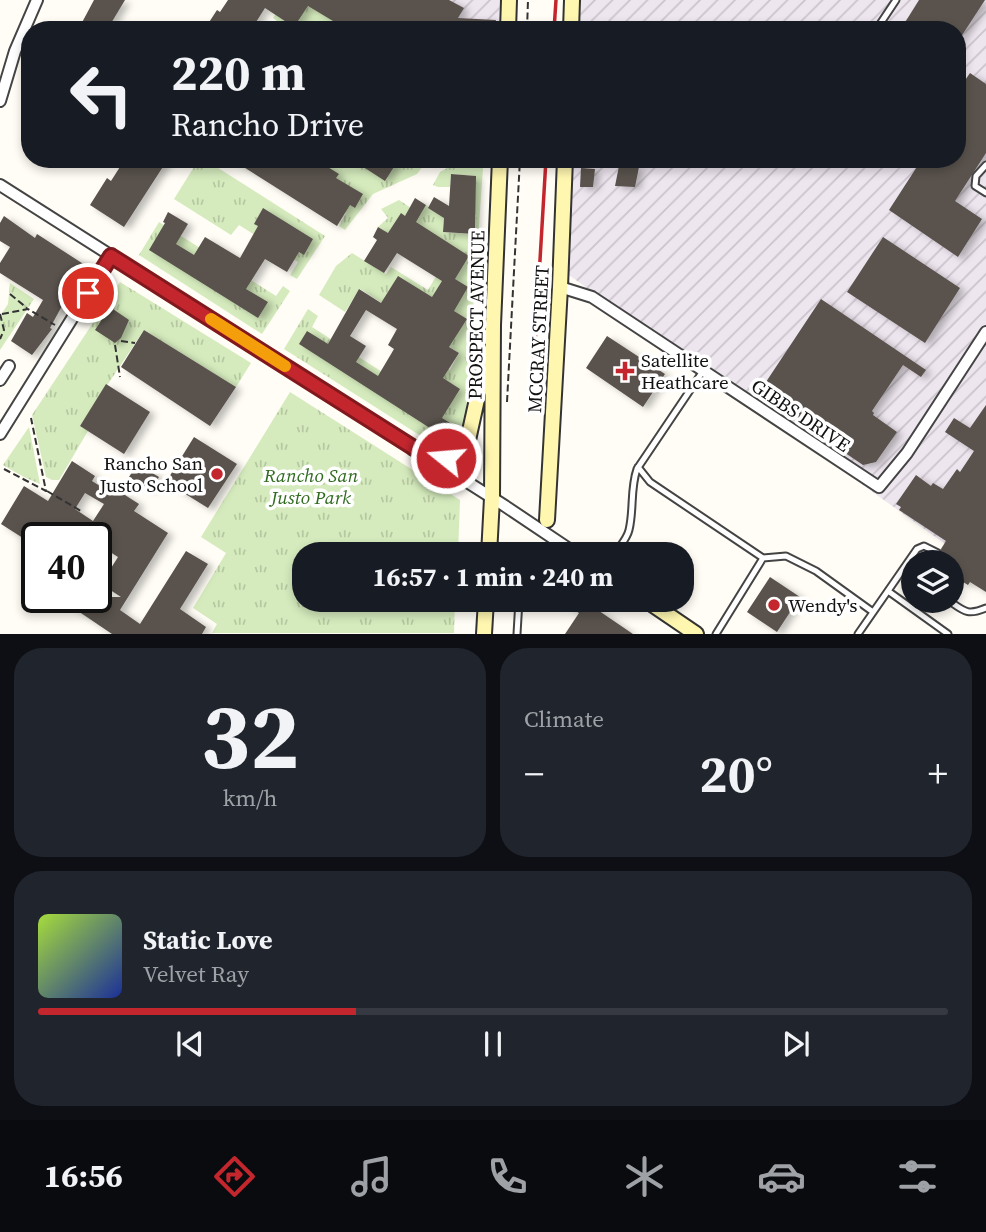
<!DOCTYPE html>
<meta charset="utf-8">
<style>
body{margin:0;font-family:"Source Serif 4",serif;background:#20242c;color:#f1f3f6;height:100vh;display:flex;flex-direction:column;font-size:26px;white-space:nowrap}
*{box-sizing:border-box;margin:0}
p{font-size:23px;color:#9ea1a6}
.icon{flex:none;width:38px;height:38px;fill:none;stroke:currentColor;stroke-width:2;stroke-linecap:round;stroke-linejoin:round}
.map{position:relative;height:634px;overflow:hidden}
.side{display:flex;flex-direction:column;gap:14px;padding:14px;background:#0d0f14;flex:1}
.side>*{flex:none}
.hud{position:absolute;left:21px;top:21px;width:945px;height:147px;border-radius:28px;box-shadow:0 4px 10px #0003;background:#171b24;color:#f1f3f6;overflow:hidden}
.buttons{position:absolute;left:901px;top:550px;display:grid;gap:14px}
.buttons a{display:grid;place-items:center;width:63px;height:63px;border-radius:50%;background:#171b24;box-shadow:0 4px 10px #0003;font-size:35px}
.speed{position:absolute;left:21px;top:522px;display:flex;gap:14px;font-size:35px;font-weight:700;text-align:center}
.speed>*{display:grid;place-content:center;width:91px;height:91px;border-radius:50%;background:#171b24;box-shadow:0 4px 10px #0003;line-height:1}
.speed .limit{border:4px solid #111;border-radius:10px;background:#fff;color:#111}
.pin{position:absolute;display:grid;place-items:center;width:60px;height:60px;color:#fff;margin:-30px;border:4px solid #fff;border-radius:50%;box-shadow:0 2px 7px #0007}
.me{position:absolute;width:77px;margin:-38px;rotate:287deg;stroke-linejoin:round;filter:drop-shadow(0 0 5px #0008)}
.turn{display:flex;align-items:center;gap:24px;height:147px;padding:0 35px;font-size:32px}
.turn .icon{width:91px;height:91px;stroke-width:2.5}
.turn b{display:block;font-size:49px;line-height:60px}
.big{font-size:52px;font-weight:700;line-height:1.1}
.side .widget{flex:1;display:flex;flex-direction:column;justify-content:center;gap:10px;min-width:0;padding:0 24px;border-radius:28px;background:#20242c}
.side .dial{align-items:center;gap:0}
.dial b{font-size:91px;line-height:1}
.song{display:flex;align-items:center;gap:21px}
.cover{width:84px;height:84px;border-radius:10px;background:linear-gradient(135deg,hsl(80 70% 55%),hsl(230 70% 35%))}
.played{height:7px;border-radius:4px;background:linear-gradient(90deg,#c4262e 35%,#363941 35%)}
.keys{display:flex;justify-content:space-around;direction:ltr}
.heat{display:flex;justify-content:space-between;align-items:center;font-size:38px;direction:ltr}
.side .tiles{flex:1;display:grid;gap:14px;grid-template-columns:1fr 1fr}
.widget:last-child{grid-column:span 2}
.trip{position:absolute;left:292px;top:542px;width:402px;height:70px;border-radius:28px;background:#171b24;box-shadow:0 4px 10px #0003;font-weight:700;line-height:70px;text-align:center}
.tabs{display:flex;height:112px;justify-content:space-around;align-items:center;background:#090b0e;color:#9ea1a6}
.tabs .icon{width:49px;height:49px}
.tabs .active{color:#c4262e}
.tabs b{font-size:32px;color:#f1f3f6}
.map>svg:first-child{display:block}
</style>
<div class="map">
<svg width="986" height="634" viewBox="0 0 986 634">
<defs>
<pattern id="industrial-furrows" width="10" height="10" patternUnits="userSpaceOnUse" patternTransform="scale(1.75)"><rect width="10" height="10" fill="#eee6ef"/><path d="M-1 1l2-2M0 10L10 0M9 11l2-2" fill="none" stroke="#cbc4cc"/></pattern>
<pattern id="grass-tufts" width="24" height="20" patternUnits="userSpaceOnUse" patternTransform="scale(1.75)"><rect width="24" height="20" fill="#d5ebbd"/><path d="M3 7l-1-3M5 7V3M7 7l1-3M15 17l-1-3M17 17v-4M19 17l1-3" fill="none" stroke="#b6c8a1"/></pattern>
<filter id="shadow"><feDropShadow dx="5.5" dy="3" stdDeviation="3.5" flood-color="#0004"/></filter>
</defs>
<rect width="100%" height="100%" fill="#fffdf5"/>
<path fill="url(#industrial-furrows)" d="M408 0H500L499 30H454Z
M578 0H986V573L566 273 572 159H957V30H577Z"/>
<path fill="url(#grass-tufts)" d="M284 0 454 30H332L323 25 320 30H289L273 18Z
M199 159H204L325 236 297 279 290 275 298 262 239 225 231 235 174 199Z
M258 159H422L426 162 417 174 373 194 345 230 339 226 346 213Z
M449 167 483 168 464 441 462 445 446 452 284 349 308 309 318 316 312 327 415 393 435 362 450 370 459 353 360 289 345 312 319 295 336 266 352 253 386 274 391 267 428 290 442 266 378 227 388 218 381 209 399 200 420 214 426 205 444 217 443 232 475 234 476 215 446 213 474 208 475 176 451 174 450 187H438L433 185 440 172Z
M159 222 276 296 283 286 290 291 262 334 139 255Z
M120 282 251 363 236 387 144 330 80 426 88 431 59 480H52L46 477 32 415Z
M10 283 34 299 0 350V316L8 304Z
M290 392 460 500 458 555H304V600H455L454 633H212L217 624 193 608 226 553 201 537Z
M29 427 40 484 24 477 3 465Z"/>
<path fill="#5a524d" fill-rule="evenodd" filter="url(#shadow)" d="M94 0H125L107 30H78Z
M228 0H449L464 8 458 18 496 20 494 30H348L308 6 294 27 265 8 251 30H204L217 10 220 12Z
M919 0H985L957 43V30H914L904 24Z
M970 73 986 84V153L955 201 982 219 958 257 889 210 922 159H957V92Z
M125 159H168L124 227 90 205 107 178 111 181Z
M231 159H315L339 174 336 178 363 194 355 208 350 205 337 226Z
M351 159H399L385 181Z
M619 166 639 167 635 187 615 186Z
M581 168 595 169 593 187H580Z
M451 174 476 176 475 234 443 232 444 218 428 208 434 197 449 206Z
M415 198 426 205 416 222 469 256 455 279 468 287 454 311 467 319 449 347 459 353 443 378 460 389 442 418 455 426 447 439 299 344 307 331 328 344 359 289 381 303 398 276 432 297 442 281 397 253 384 273 364 261 377 240 373 237 378 227 388 233 401 213 405 216ZM366 310 397 329 388 345 394 349 378 376 356 362 366 346 350 336Z
M263 208 313 239 304 255 299 252 287 272 265 259 246 289 268 302 258 318 149 250 165 223 163 222 168 212 188 224 176 244 194 255 205 237 240 258 258 226 254 224Z
M4 216 35 238 37 234 88 267 76 286 79 288 74 296 69 293 50 328 52 329 32 355 11 341 27 313 33 317 43 300 0 273V263L10 247 0 241V223Z
M883 237 960 288 925 343 847 292Z
M821 299 926 370 921 377 903 365 872 411 874 413 873 415 897 432 876 462 863 465 758 394Z
M110 307 129 320 121 338 115 343 95 330Z
M144 330 236 387 210 426 121 367Z
M607 336 665 374 643 407 586 368Z
M106 384 150 412 124 454 80 426Z
M986 405V592L970 582 968 585 952 575V562H932L935 557 942 556 941 549 946 541 899 510 901 507 896 504 916 475 931 486 933 483 943 489 957 469 960 472 974 451 945 432 954 418 970 428Z
M194 437 237 464 208 508 166 482Z
M72 461 95 476 92 481 111 493 114 488 139 504 134 511 168 533 120 610 140 624 186 551 208 564 180 609 206 627 202 634H112L72 607 79 597H121L101 584 118 557 96 543V537H87L65 524 57 537H37V547L1 524 24 486 48 501ZM85 493 104 504 93 521 75 509Z
M137 464 159 477 151 490 129 477Z
M770 577 800 597 777 632 747 612Z
M560 600H583L633 634H565L579 613Z"/>
<g fill="none" stroke-linecap="round" stroke-linejoin="round">
<defs>
<path id="lane" d="M876 30 896 0
M986 165 976 176 975 186 986 193
M638 467 650 482 763 558 786 556 816 571 873 612
M614 555C619 547 627 539 629 530 634 510 630 489 637 469L703 371
M903 570 914 577
M888 591 948 634
M948 600C964 611 967 616 986 608
M517 634 519 600
M716 634 763 558
M858 634 917 549 924 546 938 553"/>
<path id="street" d="M0 101 15 51 37 0
M0 185 505 506 578 555
M560 287 592 297 879 487 907 453 986 332
M0 380 9 366
M0 434 111 256"/>
<path id="secondary" d="M508 30 509 0
M571 30 572 0
M414 448C438 457 453 467 468 440L487 354
M547 520 560 287 565 159
M489 555 492 498 493 325 500 159
M646 600 696 634
M484 634 486 600"/>
</defs>
<use href="#lane" stroke="#444" stroke-width="9"/>
<use href="#street" stroke="#444" stroke-width="14"/>
<use href="#secondary" stroke="#333" stroke-width="18"/>
<path stroke="#333" stroke-width="2" stroke-dasharray="7 3.5" stroke-linecap="butt" d="M527 30 528 0
M10 294 27 308
M0 314 4 330 0 339
M2 314 28 309 55 325
M121 341 135 343
M115 345 120 377
M507 402 520 159
M4 469 46 491 31 418
M47 491 81 511"/>
<use href="#lane" stroke="#fff" stroke-width="5"/>
<use href="#street" stroke="#fff" stroke-width="10"/>
<use href="#secondary" stroke="#fff6b0" stroke-width="14"/>
<path stroke="#c4262e" stroke-width="3.5" d="M554 30 556 0
M534 361 546 159"/>
</g>
<g fill="none" stroke-linecap="round" stroke-linejoin="round">
<defs>
<path id="route" d="M88 293 111 256 414 448 446 458"/>
</defs>
<use href="#route" stroke="#7f191e" stroke-width="18"/>
<use href="#route" stroke="#c4262e" stroke-width="12"/>
<path stroke="#f59e0b" stroke-width="12" d="M211 319 285 366"/>
</g>
<g fill="#c4262e" stroke="#fff" stroke-width="2.5">
<path d="M621.5 360.5h7v7h7v7h-7v7h-7v-7h-7v-7h7z"/>
<circle cx="217" cy="474" r="7"/>
<circle cx="774" cy="605" r="7"/>
</g>
<g text-anchor="middle" stroke-width="7" stroke-linejoin="round" paint-order="stroke">
<g font-size="19" fill="#111" stroke="#fff">
<text transform="translate(476 315) rotate(-89)" y="7">PROSPECT AVENUE</text>
<text transform="translate(538 339) rotate(-87)" y="7">MCCRAY STREET</text>
<text transform="translate(801 415) rotate(34)" y="7">GIBBS DRIVE</text>
</g>
<g font-size="19" fill="#111" stroke="#fff" text-anchor="start">
<text x="641" y="367">Satellite<tspan x="641" dy="22">Heathcare</tspan></text>
<text x="203" y="470" text-anchor="end">Rancho San<tspan x="203" dy="22">Justo School</tspan></text>
<text x="788" y="612">Wendy's</text>
</g>
<g font-size="19" font-style="italic" fill="#2f6b1f" stroke="#fff">
<text x="311" y="482">Rancho San<tspan x="311" dy="22">Justo Park</tspan></text>
</g>
</g>
</svg>
<div class="buttons">
<a><svg class="icon" aria-label="layers" viewBox="0 0 24 24"><path d="M12 4l9 5-9 5-9-5zM3 14l9 5 9-5"/></svg></a>
</div>
<div class="speed"><div class="limit">40</div></div>
<div class="pin" style="left:88px;top:293px;background:#d93025"><svg class="icon" aria-label="arrive" viewBox="0 0 24 24"><path d="M6 21V4h12l-3 4 3 4H6"/></svg></div>
<svg class="me" style="left:446px;top:458px" viewBox="-20 -20 40 40"><circle r="17" fill="#c4262e" stroke="#fff" stroke-width="3"/><path d="M0-11L8 9 0 5-8 9z" fill="#fff"/></svg>
<div class="trip">16:57 · 1 min · 240 m</div>
<div class="hud">
<div class="turn"><svg class="icon" aria-label="left" viewBox="0 0 24 24"><path d="M17 20v-9H6M10 6l-5 5 5 5"/></svg><div><b>220 m</b>Rancho Drive</div></div>
</div>
</div>
<section class="side">
<div class="tiles">
<div class="widget dial"><b>32</b><p>km/h</p></div>
<div class="widget"><p>Climate</p>
<div class="heat"><a>−</a><b class="big">20°</b><a>+</a></div>
</div>
<div class="widget">
<div class="song"><i class="cover"></i><div><b>Static Love</b><p>Velvet Ray</p></div></div>
<div class="played"></div>
<div class="keys"><svg class="icon" aria-label="previous" viewBox="0 0 24 24"><path d="M18 5L8 12l10 7zM5 5v14"/></svg><svg class="icon" aria-label="pause" viewBox="0 0 24 24"><path d="M8 5v14M16 5v14"/></svg><svg class="icon" aria-label="next" viewBox="0 0 24 24"><path d="M6 5l10 7-10 7zM19 5v14"/></svg></div>
</div>
</div>
</section>
<nav class="tabs">
<b>16:56</b>
<svg class="icon active" aria-label="directions" viewBox="0 0 24 24"><path d="M12 3l9 9-9 9-9-9zM9 14v-3h6M13 9l2 2-2 2"/></svg>
<svg class="icon" aria-label="music" viewBox="0 0 24 24"><path d="M9 18V5l10-2v13"/><circle cx="6" cy="18" r="3"/><circle cx="16" cy="16" r="3"/></svg>
<svg class="icon" aria-label="phone" viewBox="0 0 24 24"><path d="M5 4h4l2 5-3 2q2 4 5 5l2-3 5 2v4C11 20 4 13 5 4z"/></svg>
<svg class="icon" aria-label="climate" viewBox="0 0 24 24"><path d="M12 3v18M4 7l16 10M4 17L20 7"/></svg>
<svg class="icon" aria-label="car" viewBox="0 0 24 24"><path d="M5 17H2v-5l4-1 3-4h7l3 4 3 1v5h-3M9 17h6M6 11h13"/><circle cx="7" cy="17" r="2"/><circle cx="17" cy="17" r="2"/></svg>
<svg class="icon" aria-label="filters" viewBox="0 0 24 24"><path d="M4 7h16M4 17h16"/><circle cx="9" cy="7" r="2"/><circle cx="15" cy="17" r="2"/></svg>
</nav>
